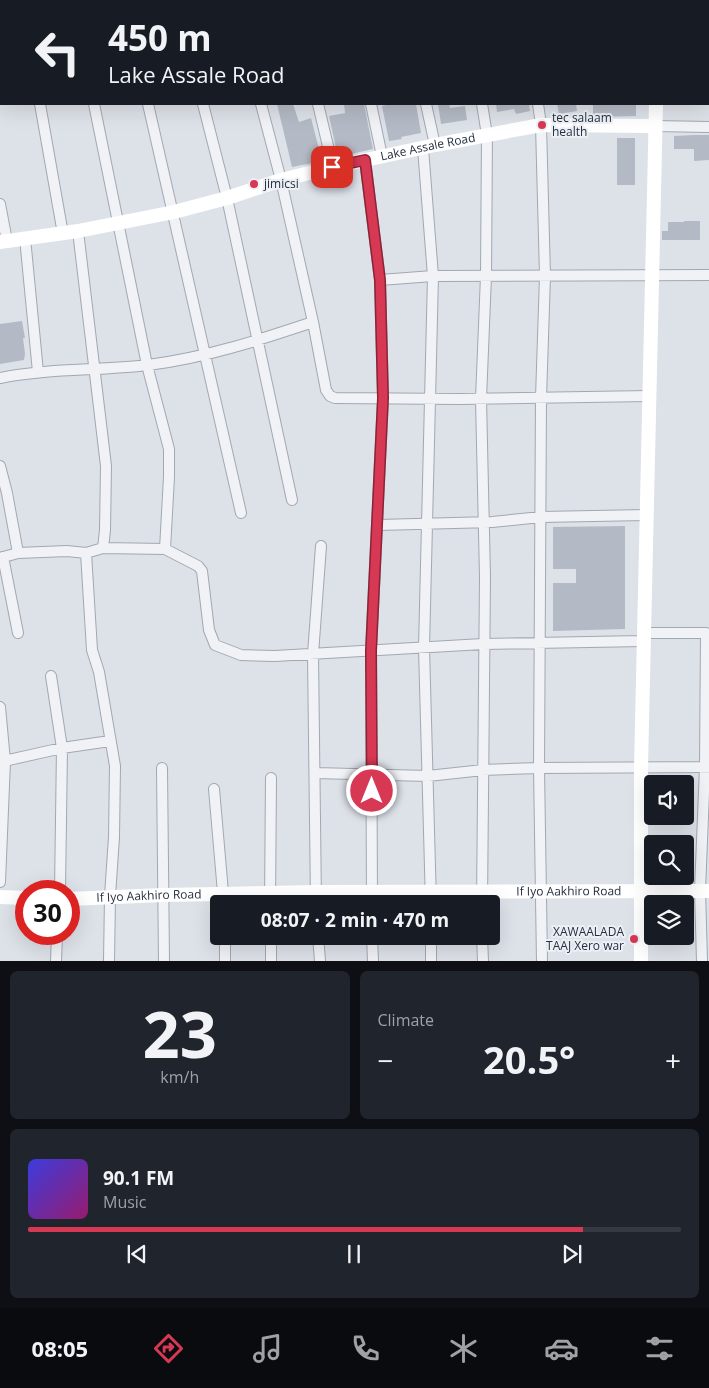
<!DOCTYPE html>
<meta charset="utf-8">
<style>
body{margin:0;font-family:"Open Sans",sans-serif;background:#20242c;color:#f1f3f6;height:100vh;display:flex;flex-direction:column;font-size:19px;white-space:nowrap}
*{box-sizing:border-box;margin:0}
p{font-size:16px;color:#9ea1a6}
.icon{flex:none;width:28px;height:28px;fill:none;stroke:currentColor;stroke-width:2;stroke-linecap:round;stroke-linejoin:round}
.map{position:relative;height:961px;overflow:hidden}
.sheet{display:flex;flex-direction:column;gap:10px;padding:10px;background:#0d0f14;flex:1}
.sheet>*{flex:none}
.hud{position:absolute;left:0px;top:0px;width:710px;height:105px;box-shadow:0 5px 20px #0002;background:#171b24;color:#f1f3f6;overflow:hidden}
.fabs{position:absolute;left:644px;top:775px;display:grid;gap:10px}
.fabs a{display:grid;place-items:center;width:50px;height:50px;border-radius:5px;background:#171b24;box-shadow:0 5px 20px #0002;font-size:25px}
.speed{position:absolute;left:15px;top:880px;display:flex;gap:10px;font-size:25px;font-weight:700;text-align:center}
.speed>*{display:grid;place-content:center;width:65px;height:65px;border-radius:50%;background:#171b24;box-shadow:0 5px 20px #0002;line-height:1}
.speed .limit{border:8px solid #d22;background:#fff;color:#111}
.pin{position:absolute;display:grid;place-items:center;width:42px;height:42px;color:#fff;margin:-21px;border-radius:10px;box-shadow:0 2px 8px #0006}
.me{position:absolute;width:55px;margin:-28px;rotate:0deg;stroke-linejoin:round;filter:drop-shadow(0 0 4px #0008)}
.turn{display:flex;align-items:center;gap:18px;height:105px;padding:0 25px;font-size:22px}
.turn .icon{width:65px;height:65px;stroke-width:2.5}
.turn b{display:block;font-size:35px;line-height:42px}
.big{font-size:38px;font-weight:700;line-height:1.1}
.sheet .widget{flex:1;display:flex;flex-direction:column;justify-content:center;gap:8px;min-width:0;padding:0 18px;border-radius:8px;background:#20242c}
.sheet .dial{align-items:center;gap:0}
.dial b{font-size:65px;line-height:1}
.song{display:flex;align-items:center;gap:15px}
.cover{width:60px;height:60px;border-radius:8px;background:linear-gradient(135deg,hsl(240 70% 55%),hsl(320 70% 35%))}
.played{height:5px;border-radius:2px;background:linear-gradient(90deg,#d73854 85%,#363941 85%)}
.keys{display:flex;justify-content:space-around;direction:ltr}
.heat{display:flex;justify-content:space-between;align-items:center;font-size:28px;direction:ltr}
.sheet .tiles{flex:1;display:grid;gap:10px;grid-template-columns:1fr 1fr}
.widget:last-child{grid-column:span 2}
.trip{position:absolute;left:210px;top:895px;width:290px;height:50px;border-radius:5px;background:#171b24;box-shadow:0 5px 20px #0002;font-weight:700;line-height:50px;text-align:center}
.dock{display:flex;height:80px;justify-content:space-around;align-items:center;background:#090b0e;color:#9ea1a6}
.dock .icon{width:35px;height:35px}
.dock .selected{color:#d73854}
.dock b{font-size:22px;color:#f1f3f6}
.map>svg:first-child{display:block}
</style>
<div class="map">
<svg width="709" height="961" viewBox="0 0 709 961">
<rect width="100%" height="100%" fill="#dde1e8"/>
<path fill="#b4bac5" d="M277 104H293L299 122 311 118 322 161 292 167Z
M344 104H364L373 149 338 157 329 116 345 113Z
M390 104H416L421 133 401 137 402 139 389 141 382 106Z
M438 104H449L450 108 465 106 467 120 441 124Z
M496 104H523V105L529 104 530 111 516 114 514 109 497 112Z
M557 104H576L577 111 559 114Z
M593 104H636V116L593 117Z
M694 135H709V160L694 161V149H674V136Z
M617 138H635V185H617Z
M684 221H700V240H662V231H668V222H684Z
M22 321 25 338H23L25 354 24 360 0 364V324Z
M625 526V629L553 631V583H576V569H553V527Z"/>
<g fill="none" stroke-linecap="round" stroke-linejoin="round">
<defs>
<path id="street" d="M24 0V1
M73 0V1
M123 0V1
M176 0V1
M232 0V1
M293 0V1
M350 0V1
M461 0 462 1
M410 1 416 0
M40 104 63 234
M148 104 241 513
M203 104 227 198 292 500
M261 104 281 180 313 322
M318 104 333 167
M371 104 382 156
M426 104 435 145
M538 104 541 125 545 276 541 398 539 768 542 961
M654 126 709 127
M423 148 433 276 709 275
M365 160 380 280 383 398 371 651 372 904
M0 204 7 241
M78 231 106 466 105 530 103 548
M25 238 38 372
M380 280 433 276 424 648 431 904
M0 378C49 368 98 371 148 365 205 358 259 340 313 322L326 390 330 396 335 398 459 399 649 396
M0 466 7 493 18 553
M378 525 492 522 541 517 646 515
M165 549 198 566 202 571 209 630 215 645 241 655 275 656 483 644 643 641
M86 553 92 650 99 672 115 766 114 837 110 896 109 961
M3 557 18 633
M0 558 18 553 67 551 86 553 103 548 165 549 169 477V449L147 365 94 104
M643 633H706L705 767 700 890 702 961
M51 676 62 748 110 741
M0 707 5 761 0 882
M0 762 62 748 60 891
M162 768 164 961
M315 773 428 776 483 770 539 768 709 767
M214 789 224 904
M270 904 271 778
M316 904 313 654 321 546
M482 904 485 577 481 399 486 276 487 135 482 104
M225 936V961
M271 936V961
M318 936 320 961
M372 936 373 961
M482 936 483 961
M56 961 57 934
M431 961V936"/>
</defs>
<use href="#street" stroke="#a2a8b2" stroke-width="12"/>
<use href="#street" stroke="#f0f2f6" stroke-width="10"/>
<g stroke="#fff" stroke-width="14">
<path d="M663 1V0"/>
<path id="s1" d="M0 242 78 231 174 212 227 198 281 180 333 167 435 145 541 125 654 126"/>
<path d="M0 897 26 898"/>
<path id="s2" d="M69 899 163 895 316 892 709 891"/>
<path d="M641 961V768L656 104"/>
</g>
</g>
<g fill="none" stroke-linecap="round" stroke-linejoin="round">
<defs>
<path id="route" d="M332 167 365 160 380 280 383 398 371 651 372 791"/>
</defs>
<use href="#route" stroke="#8c2437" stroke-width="12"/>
<use href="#route" stroke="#d73854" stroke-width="9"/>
</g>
<g fill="#d73854" stroke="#ecf0f5" stroke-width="2">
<circle cx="542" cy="125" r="5"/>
<circle cx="254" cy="184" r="5"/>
<circle cx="634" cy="939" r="5"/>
</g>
<g text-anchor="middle" stroke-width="4" stroke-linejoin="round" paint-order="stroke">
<g font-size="12" fill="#252f3f" stroke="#ecf0f5" text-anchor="start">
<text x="552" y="122">tec salaam<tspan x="552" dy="14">health</tspan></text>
<text x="264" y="188">jimicsi</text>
<text x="624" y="936" text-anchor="end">XAWAALADA<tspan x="624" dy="14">TAAJ Xero war</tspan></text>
</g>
<g font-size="12" fill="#252f3f" stroke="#ecf0f5">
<text dy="4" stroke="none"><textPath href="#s1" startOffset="439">Lake Assale Road</textPath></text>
<text dy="4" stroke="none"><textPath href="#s2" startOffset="500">If Iyo Aakhiro Road</textPath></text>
<text dy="4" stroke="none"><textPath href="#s2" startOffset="80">If Iyo Aakhiro Road</textPath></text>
</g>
</g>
</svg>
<div class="fabs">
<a><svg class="icon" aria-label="sound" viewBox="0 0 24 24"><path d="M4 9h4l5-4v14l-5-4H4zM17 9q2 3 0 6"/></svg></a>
<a><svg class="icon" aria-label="search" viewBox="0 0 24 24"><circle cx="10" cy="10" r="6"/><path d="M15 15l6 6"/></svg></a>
<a><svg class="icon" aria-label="layers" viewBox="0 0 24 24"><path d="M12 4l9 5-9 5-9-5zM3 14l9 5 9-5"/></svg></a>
</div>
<div class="speed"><div class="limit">30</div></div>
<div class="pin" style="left:332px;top:167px;background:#d93025"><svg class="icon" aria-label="arrive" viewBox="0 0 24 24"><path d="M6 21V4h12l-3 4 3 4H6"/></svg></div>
<svg class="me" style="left:372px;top:791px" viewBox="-20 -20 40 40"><circle r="17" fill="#d73854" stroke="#fff" stroke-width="3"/><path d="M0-11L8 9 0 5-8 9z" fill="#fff"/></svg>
<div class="trip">08:07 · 2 min · 470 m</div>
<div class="hud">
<div class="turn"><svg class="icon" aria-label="left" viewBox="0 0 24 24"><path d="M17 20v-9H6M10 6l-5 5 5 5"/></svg><div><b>450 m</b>Lake Assale Road</div></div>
</div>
</div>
<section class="sheet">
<div class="tiles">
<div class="widget dial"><b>23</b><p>km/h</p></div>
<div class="widget"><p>Climate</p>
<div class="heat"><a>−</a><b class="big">20.5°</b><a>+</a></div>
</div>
<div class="widget">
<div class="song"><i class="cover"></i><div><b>90.1 FM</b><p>Music</p></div></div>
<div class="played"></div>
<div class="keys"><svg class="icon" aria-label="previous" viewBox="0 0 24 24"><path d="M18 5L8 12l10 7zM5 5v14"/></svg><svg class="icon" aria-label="pause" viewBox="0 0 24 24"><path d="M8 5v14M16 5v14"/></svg><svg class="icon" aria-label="next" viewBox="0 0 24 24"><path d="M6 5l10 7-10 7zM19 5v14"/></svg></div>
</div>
</div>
</section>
<nav class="dock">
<b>08:05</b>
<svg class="icon selected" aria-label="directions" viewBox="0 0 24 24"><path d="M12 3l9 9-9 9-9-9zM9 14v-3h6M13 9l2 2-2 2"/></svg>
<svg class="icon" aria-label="music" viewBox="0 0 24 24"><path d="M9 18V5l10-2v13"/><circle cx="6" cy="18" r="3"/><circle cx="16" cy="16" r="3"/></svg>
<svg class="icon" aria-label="phone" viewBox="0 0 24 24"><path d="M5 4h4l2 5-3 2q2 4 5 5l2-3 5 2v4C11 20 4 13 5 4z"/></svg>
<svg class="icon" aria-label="climate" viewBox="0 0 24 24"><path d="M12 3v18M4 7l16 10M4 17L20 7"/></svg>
<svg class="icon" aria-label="car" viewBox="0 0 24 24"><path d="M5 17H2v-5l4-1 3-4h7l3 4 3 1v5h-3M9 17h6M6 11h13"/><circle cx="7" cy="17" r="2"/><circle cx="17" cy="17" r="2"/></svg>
<svg class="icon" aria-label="filters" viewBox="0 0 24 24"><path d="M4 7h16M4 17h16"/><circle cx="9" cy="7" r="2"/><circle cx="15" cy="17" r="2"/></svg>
</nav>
